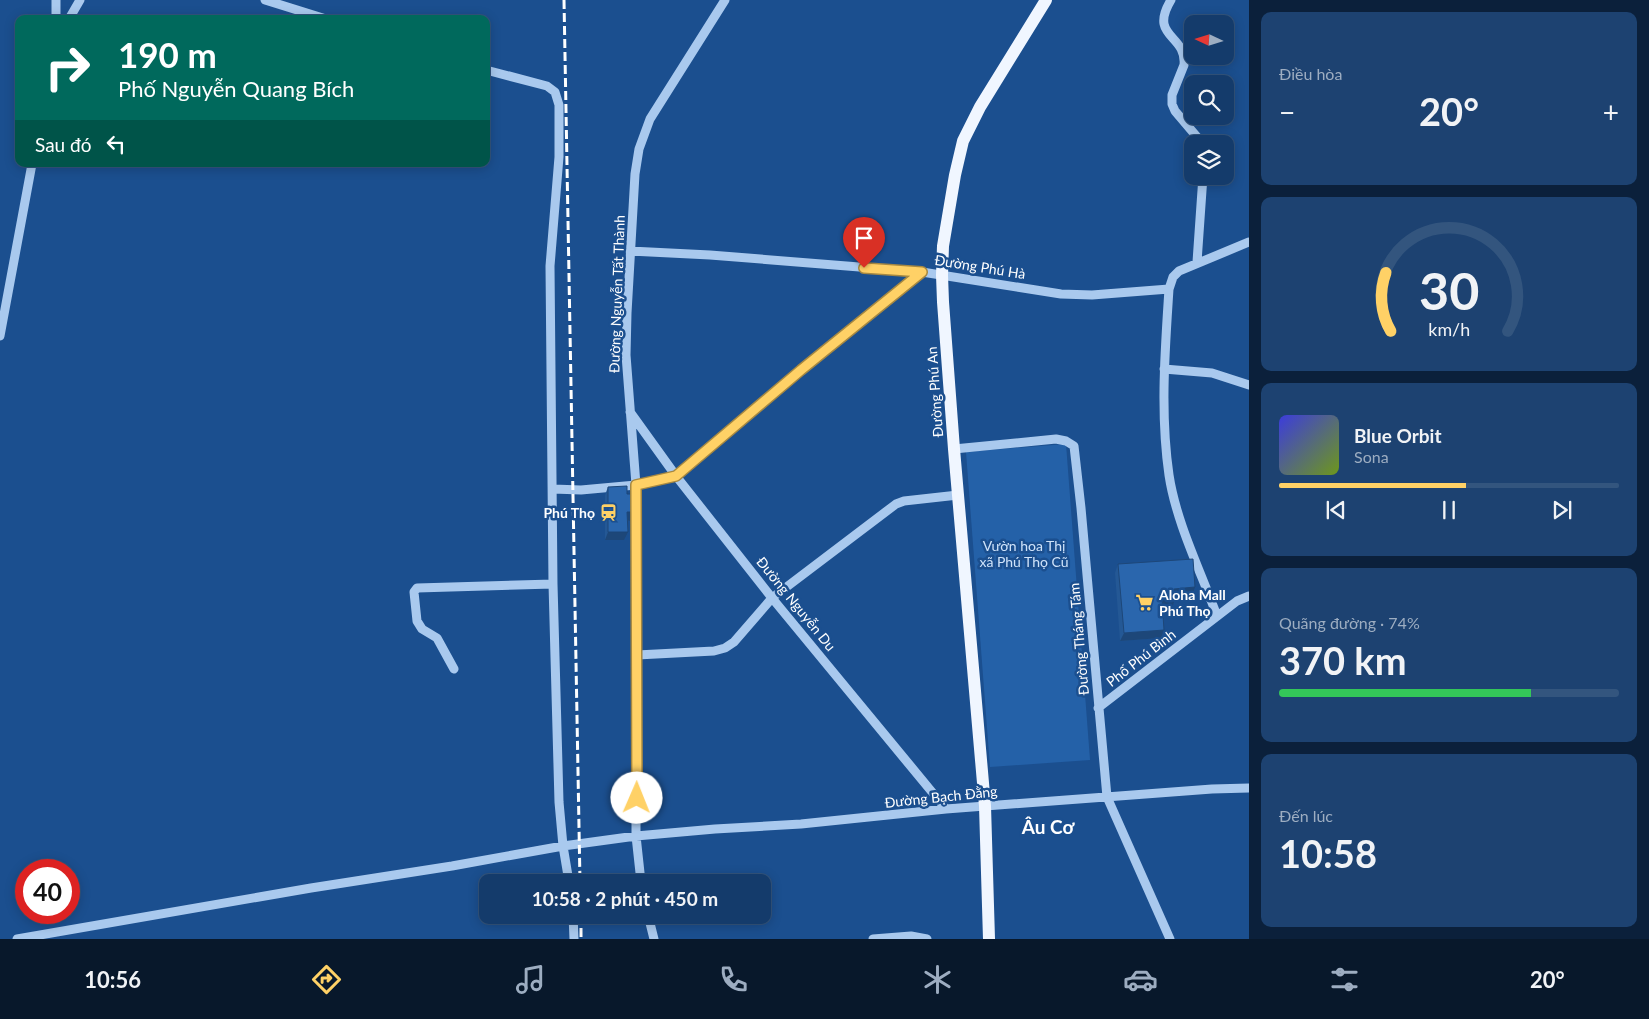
<!DOCTYPE html>
<html lang="vi">
<meta charset="utf-8">
<style>
body{margin:0;font-family:Lato,sans-serif;background:#1d4271;color:#f1f3f6;height:100vh;display:flex;flex-direction:column;font-size:19px;white-space:nowrap}
*{box-sizing:border-box;margin:0}
p{font-size:16px;color:#9dadc1}
.icon{flex:none;width:28px;height:28px;fill:none;stroke:currentColor;stroke-width:2;stroke-linecap:round;stroke-linejoin:round}
.map{position:relative;flex:1;overflow:hidden}
.side{display:flex;flex-direction:column;gap:12px;padding:12px;background:#0b203b;width:400px}
.side>*{flex:none}
.hud{position:absolute;left:15px;top:15px;width:475px;height:152px;border-radius:10px;box-shadow:0 2px 12px #0003,0 0 0 1px #33557e;background:#00695c;color:#fff;overflow:hidden}
.needle{width:32px;rotate:274deg}
.buttons{position:absolute;left:1184px;top:15px;display:grid;gap:10px}
.buttons a{display:grid;place-items:center;width:50px;height:50px;border-radius:10px;background:#143b6b;box-shadow:0 2px 12px #0003,0 0 0 1px #33557e;font-size:25px}
.speed{position:absolute;left:15px;top:859px;display:flex;gap:10px;font-size:25px;font-weight:700;text-align:center}
.speed>*{display:grid;place-content:center;width:65px;height:65px;border-radius:50%;background:#143b6b;box-shadow:0 2px 12px #0003,0 0 0 1px #33557e;line-height:1}
.speed .limit{border:8px solid #d22;background:#fff;color:#111}
.pin{position:absolute;display:grid;place-items:center;width:42px;height:42px;color:#fff;margin:-51px -21px;border-radius:50% 50% 50% 0;rotate:-45deg;box-shadow:0 0 5px #0007}
.pin .icon{rotate:45deg}
.me{position:absolute;width:55px;margin:-28px;rotate:1deg;stroke-linejoin:round;filter:drop-shadow(0 0 4px #0008)}
.turn{display:flex;align-items:center;gap:18px;height:105px;padding:0 20px;font-size:22px}
.turn .icon{width:65px;height:65px;stroke-width:2.5}
.turn b{display:block;font-size:35px;line-height:42px}
.then{display:flex;align-items:center;height:48px;padding:0 20px;background:#0003;gap:10px;font-size:19px}
.big{font-size:38px;font-weight:700;line-height:1.1}
.side .tile{flex:1;display:flex;flex-direction:column;justify-content:center;gap:8px;min-width:0;padding:0 18px;border-radius:10px;background:#1d4271}
.side .dial{align-items:center;gap:0}
.dial svg{height:130px;overflow:visible;fill:none;stroke:#33557e;stroke-width:7;stroke-linecap:round;text-anchor:middle}
.dial text{fill:#f1f3f6;stroke:none}
.song{display:flex;align-items:center;gap:15px}
.cover{width:60px;height:60px;border-radius:8px;background:linear-gradient(135deg,hsl(240 70% 55%),hsl(80 70% 35%))}
.played{height:5px;border-radius:2px;background:linear-gradient(90deg,#ffd166 55%,#33557e 55%)}
.keys{display:flex;justify-content:space-around;direction:ltr}
.heat{display:flex;justify-content:space-between;align-items:center;font-size:28px;direction:ltr}
.charge{height:8px;border-radius:4px;background:linear-gradient(90deg,#34c759 74%,#33557e 0)}
.trip{position:absolute;left:479px;top:874px;width:292px;height:50px;border-radius:10px;background:#143b6b;box-shadow:0 2px 12px #0003,0 0 0 1px #33557e;font-weight:700;line-height:50px;text-align:center}
.dock{display:flex;height:80px;justify-content:space-around;align-items:center;background:#08182b;color:#9dadc1}
.dock .icon{width:35px;height:35px}
.dock .selected{color:#ffd166}
.dock b{font-size:22px;color:#f1f3f6}
main{display:flex;flex:1;min-height:0}
.map>svg:first-child{display:block}
</style>
<main>
<div class="map">
<svg width="1249" height="939" viewBox="0 0 1249 939">
<rect width="100%" height="100%" fill="#1b4f8f"/>
<path fill="#2461a8" d="M1066 444 1090 760 990 767 966 452Z"/>
<g fill="none" stroke-linecap="round" stroke-linejoin="round">
<path stroke="#a9c9ee" stroke-width="9" d="M265 0 326 19
M1171 0C1148 38 1187 34 1184 65L1172 95V104L1175 111 1203 144
M56 19V0
M69 19 80 0
M486 70 547 86 555 92 559 105V157L550 266 553 584 559 802 563 846 569 882
M630 251 710 255 922 272 1061 294 1092 295 1169 289 1173 277 1179 271 1249 242
M1197 262 1203 176
M1169 289C1165 351 1160 413 1169 475 1176 522 1201 572 1217 616
M0 336 32 164
M1164 369 1212 373 1249 385
M630 412 676 476 772 598 946 809
M954 449 1056 439 1066 441 1074 446 1081 508 1107 797 1170 939
M553 489 581 490 636 485 676 476 801 370 922 272
M637 655 714 651 725 648 734 642 772 598 896 504 904 501 958 495
M454 669 437 638 422 629 417 621 414 592 417 588 553 584
M1098 708 1237 601 1249 596
M641 882 636 836V485L626 355 627 313 635 174 639 149 650 119 725 0
M573 915 574 939
M648 915 654 939
M17 939 311 888 452 866 563 846 636 836 715 829 801 824 946 809 1212 789 1249 788
M873 939 911 936 927 939"/>
<path stroke="#f0f6ff" stroke-width="12" d="M989 939 985 806 954 449 943 302 942 275 943 246 955 175 963 141 980 107 1046 0"/>
<path stroke="#fff" stroke-width="3" stroke-dasharray="9 4" stroke-linecap="butt" d="M564 0 580 882
M581 915V939"/>
</g>
<path fill="#245895" d="M608 487 627 494 633 512 630 521H627L624 540H605V495Z
M1118 564 1192 596 1175 597 1172 608H1163L1164 630 1161 638 1120 641 1115 573Z"/>
<path fill="#1d4779" d="M627 512H633L630 521 624 520Z
M608 532H628L624 540H605Z
M1195 587 1192 596 1171 597 1174 589Z
M1175 599 1172 608 1159 609 1162 600Z
M1164 630 1161 638 1120 641 1124 633Z"/>
<path fill="#2a66ad" stroke="#1d4779" d="M627 486V494H632L633 512H627L628 532H608V487Z
M1193 559 1195 587 1174 589 1175 599 1162 600 1164 630 1124 633 1118 564Z"/>
<g fill="none" stroke-linecap="round" stroke-linejoin="round">
<defs>
<path id="route" d="M637 798 636 485 676 476 801 370 922 272 864 268"/>
</defs>
<use href="#route" stroke="#a68842" stroke-width="12"/>
<use href="#route" stroke="#ffd166" stroke-width="9"/>
</g>
<defs>
<symbol id="station-bare" viewBox="-9 -9 18 18"><path d="M-3-6H3Q5-6 5-4V2Q5 4 3 4L4.5 6H3L1.5 4h-3L-3 6H-4.5L-3 4Q-5 4-5 2V-4Q-5-6-3-6ZM-3.5-4v3h7v-3ZM-3.5 1v1.5H-2V1ZM2 1v1.5H3.5V1Z" fill="#ffd166" stroke="#1b4f8f" stroke-width="2.5" paint-order="stroke"/></symbol>
<symbol id="supermarket-bare" viewBox="-9 -9 18 18"><path d="M-6-5.5h2.5l.6 2H6L4.5 2H-2.5L-4.4-4H-6ZM-1.5 3.2a1.3 1.3 0 1 0 .1 0ZM3 3.2a1.3 1.3 0 1 0 .1 0Z" fill="#ffd166" stroke="#1b4f8f" stroke-width="2.5" paint-order="stroke"/></symbol>
</defs>
<g fill-rule="evenodd">
<use href="#station-bare" x="596" y="500" width="25" height="25"/>
<use href="#supermarket-bare" x="1132" y="590" width="25" height="25"/>
</g>
<g text-anchor="middle" stroke-width="5" stroke-linejoin="round" paint-order="stroke">
<g font-size="14" fill="#fff" stroke="#1b4f8f">
<text transform="translate(980 267) rotate(9)" y="5">Đường Phú Hà</text>
<text transform="translate(617 294) rotate(-88)" y="5">Đường Nguyễn Tất Thành</text>
<text transform="translate(935 392) rotate(-94)" y="5">Đường Phú An</text>
<text transform="translate(796 604) rotate(51)" y="5">Đường Nguyễn Du</text>
<text transform="translate(1079 639) rotate(-95)" y="5">Đường Tháng Tám</text>
<text transform="translate(1141 658) rotate(-38)" y="5">Phố Phú Bình</text>
<text transform="translate(941 797) rotate(-6)" y="5">Đường Bạch Đằng</text>
</g>
<g font-size="14" font-weight="bold" fill="#fff" stroke="#1b4f8f" text-anchor="end">
<text x="595" y="518">Phú Thọ</text>
<text x="1159" y="600" text-anchor="start">Aloha Mall<tspan x="1159" dy="16">Phú Thọ</tspan></text>
</g>
<g font-size="14" fill="#cfe3fa" stroke="#1b4f8f">
<text x="1024" y="551">Vườn hoa Thị<tspan x="1024" dy="16">xã Phú Thọ Cũ</tspan></text>
</g>
<g font-size="19" font-weight="bold" fill="#fff" stroke="#1b4f8f">
<text x="1048" y="834">Âu Cơ</text>
</g>
</g>
</svg>
<div class="buttons">
<a><svg class="needle" viewBox="-14 -14 28 28"><path d="M0-13l5 13h-10z" fill="#e53935"/><path d="M0 13l5-13h-10z" fill="#9dadc1"/></svg></a>
<a><svg class="icon" aria-label="search" viewBox="0 0 24 24"><circle cx="10" cy="10" r="6"/><path d="M15 15l6 6"/></svg></a>
<a><svg class="icon" aria-label="layers" viewBox="0 0 24 24"><path d="M12 4l9 5-9 5-9-5zM3 14l9 5 9-5"/></svg></a>
</div>
<div class="speed"><div class="limit">40</div></div>
<div class="pin" style="left:864px;top:268px;background:#d93025"><svg class="icon" aria-label="arrive" viewBox="0 0 24 24"><path d="M6 21V4h12l-3 4 3 4H6"/></svg></div>
<svg class="me" style="left:637px;top:798px" viewBox="-20 -20 40 40"><circle r="19" fill="#fff"/><path d="M0-13L10 11 0 6-10 11z" fill="#ffd166"/></svg>
<div class="trip">10:58 · 2 phút · 450 m</div>
<div class="hud">
<div class="turn"><svg class="icon" aria-label="right" viewBox="0 0 24 24"><path d="M7 20v-9h11M14 6l5 5-5 5"/></svg><div><b>190 m</b>Phố Nguyễn Quang Bích</div></div>
<div class="then">Sau đó<svg class="icon" aria-label="left" viewBox="0 0 24 24"><path d="M17 20v-9H6M10 6l-5 5 5 5"/></svg></div>
</div>
</div>
<section class="side">
<div class="tile"><p>Điều hòa</p>
<div class="heat"><a>−</a><b class="big">20°</b><a>+</a></div>
</div>
<div class="tile dial"><svg viewBox="0 0 100 80">
<path d="M14 69A42 42 0 1 1 86 69"/>
<path d="M14 69A42 42 0 0 1 11 33" stroke="#ffd166"/>
<text x="50" y="56" font-size="32" font-weight="700">30</text>
<text x="50" y="72" font-size="11">km/h</text>
</svg></div>
<div class="tile">
<div class="song"><i class="cover"></i><div><b>Blue Orbit</b><p>Sona</p></div></div>
<div class="played"></div>
<div class="keys"><svg class="icon" aria-label="previous" viewBox="0 0 24 24"><path d="M18 5L8 12l10 7zM5 5v14"/></svg><svg class="icon" aria-label="pause" viewBox="0 0 24 24"><path d="M8 5v14M16 5v14"/></svg><svg class="icon" aria-label="next" viewBox="0 0 24 24"><path d="M6 5l10 7-10 7zM19 5v14"/></svg></div>
</div>
<div class="tile"><p>Quãng đường · 74%</p><b class="big">370 km</b><div class="charge"></div></div>
<div class="tile"><p>Đến lúc</p><b class="big">10:58</b></div>
</section>
</main>
<nav class="dock">
<b>10:56</b>
<svg class="icon selected" aria-label="directions" viewBox="0 0 24 24"><path d="M12 3l9 9-9 9-9-9zM9 14v-3h6M13 9l2 2-2 2"/></svg>
<svg class="icon" aria-label="music" viewBox="0 0 24 24"><path d="M9 18V5l10-2v13"/><circle cx="6" cy="18" r="3"/><circle cx="16" cy="16" r="3"/></svg>
<svg class="icon" aria-label="phone" viewBox="0 0 24 24"><path d="M5 4h4l2 5-3 2q2 4 5 5l2-3 5 2v4C11 20 4 13 5 4z"/></svg>
<svg class="icon" aria-label="climate" viewBox="0 0 24 24"><path d="M12 3v18M4 7l16 10M4 17L20 7"/></svg>
<svg class="icon" aria-label="car" viewBox="0 0 24 24"><path d="M5 17H2v-5l4-1 3-4h7l3 4 3 1v5h-3M9 17h6M6 11h13"/><circle cx="7" cy="17" r="2"/><circle cx="17" cy="17" r="2"/></svg>
<svg class="icon" aria-label="filters" viewBox="0 0 24 24"><path d="M4 7h16M4 17h16"/><circle cx="9" cy="7" r="2"/><circle cx="15" cy="17" r="2"/></svg>
<b>20°</b>
</nav>
